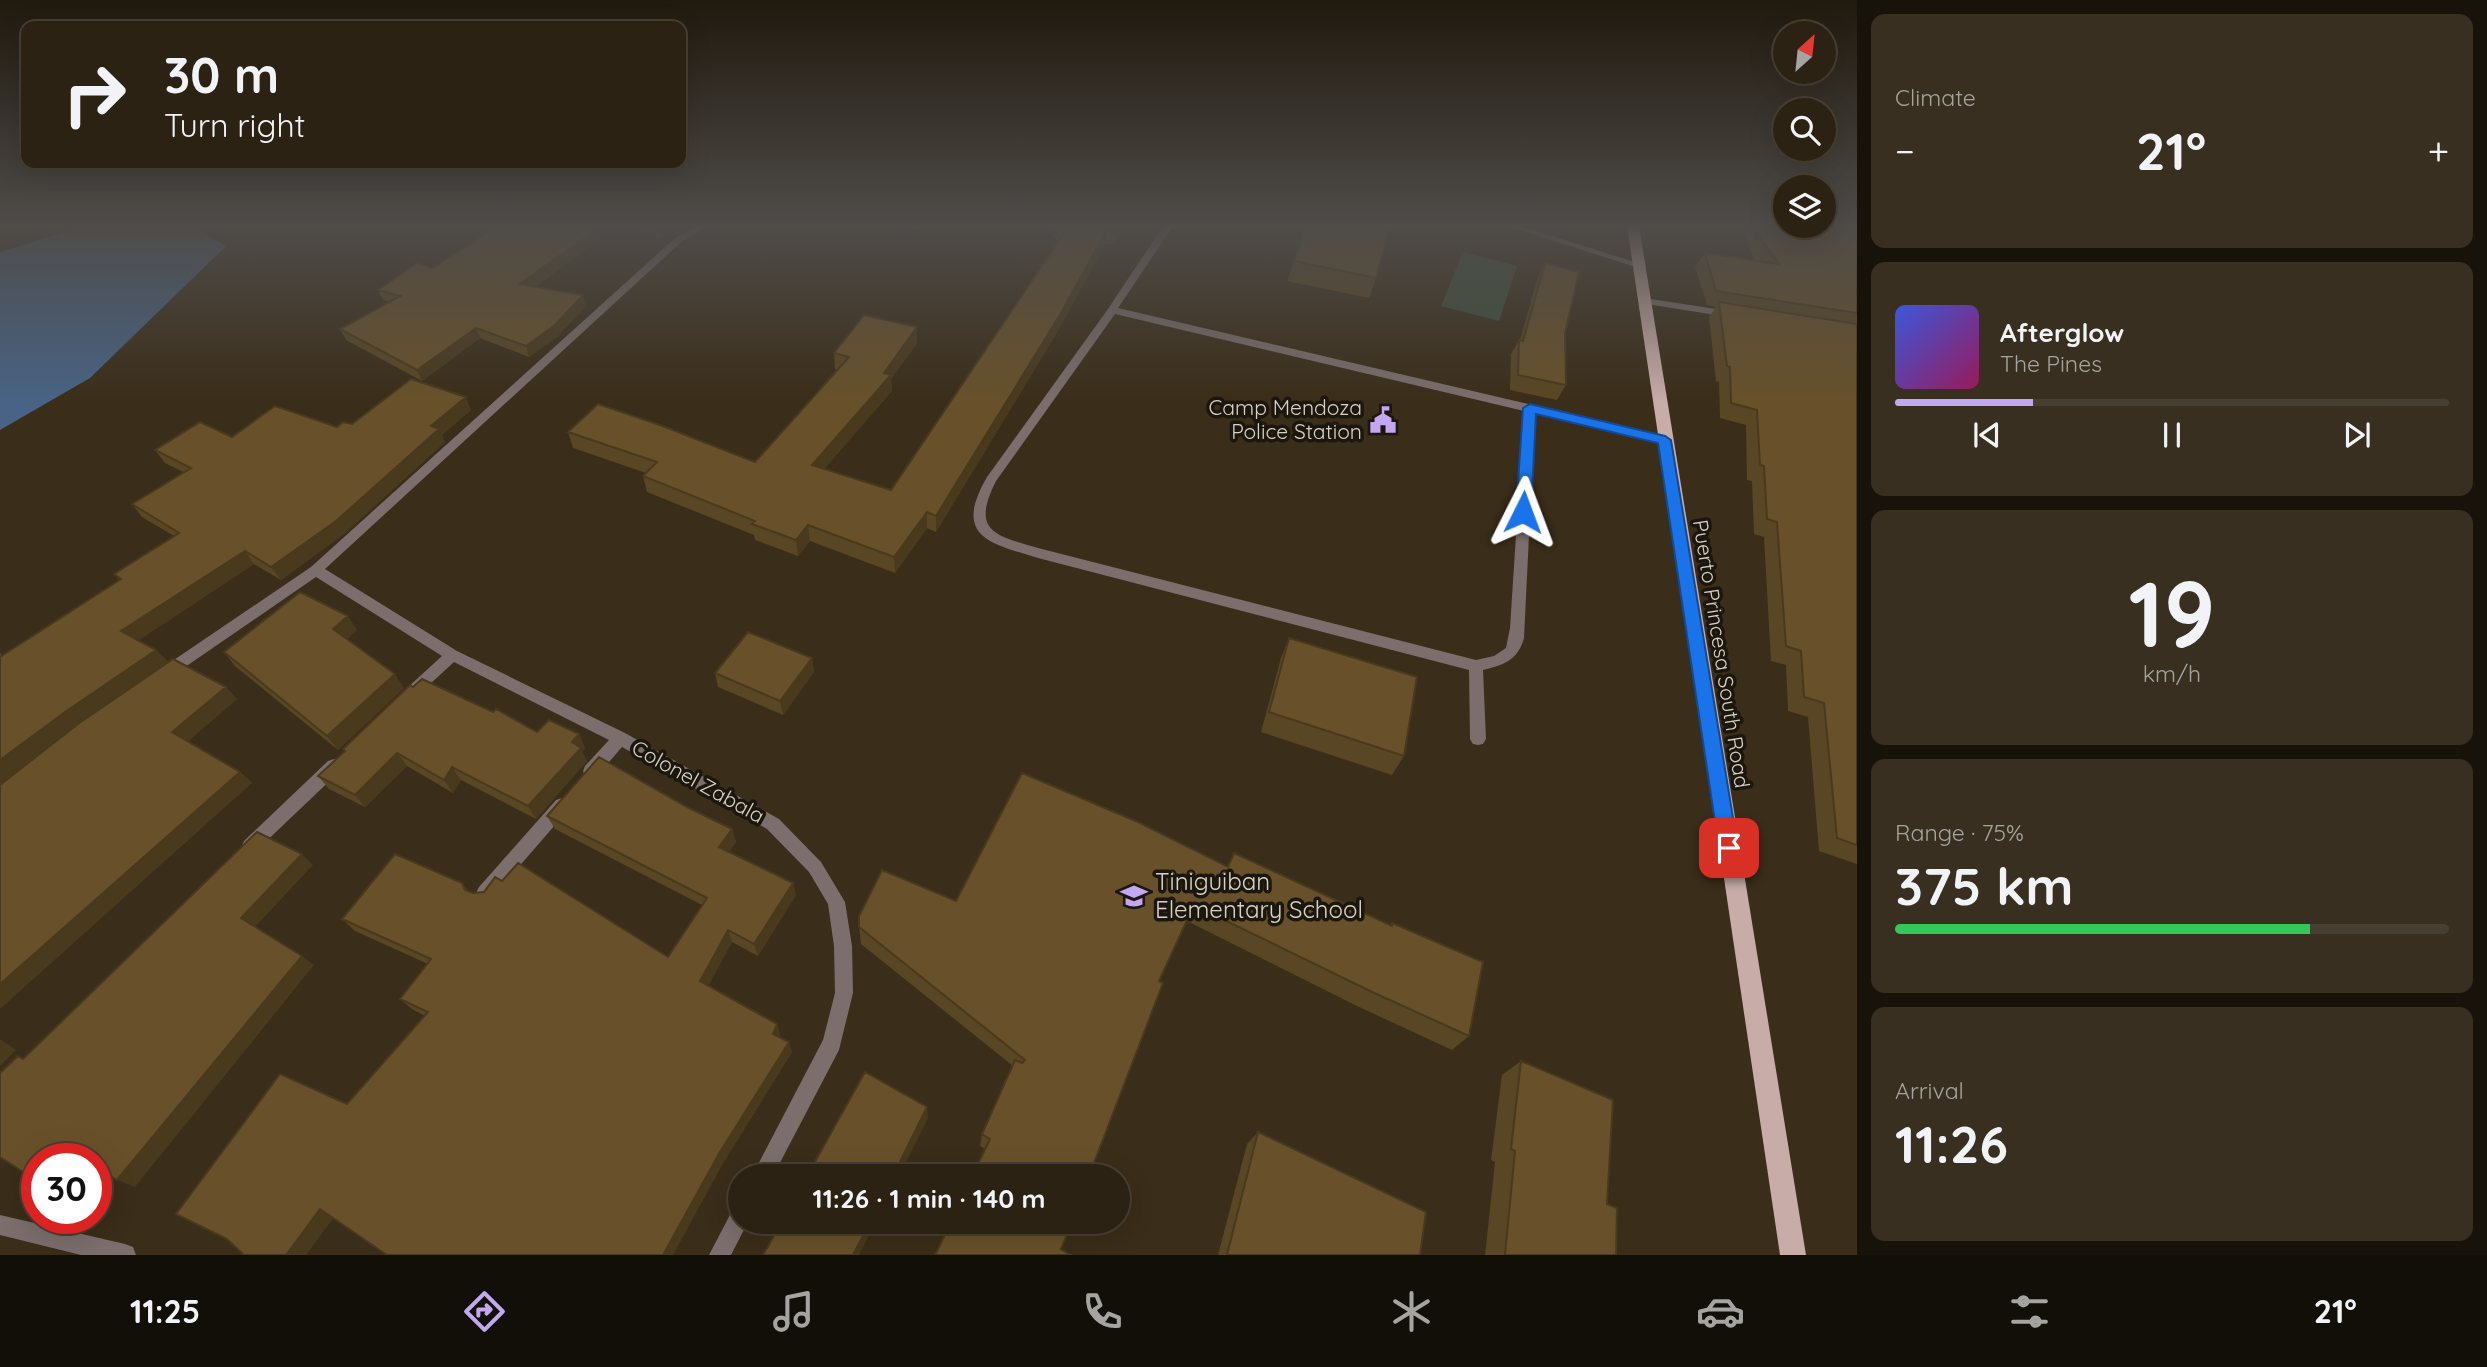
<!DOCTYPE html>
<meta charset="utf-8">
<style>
body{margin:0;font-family:Quicksand,sans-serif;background:#382f21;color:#f1f3f6;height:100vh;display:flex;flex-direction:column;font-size:26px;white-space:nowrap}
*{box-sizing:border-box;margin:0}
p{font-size:23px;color:#a6a4a0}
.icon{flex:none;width:38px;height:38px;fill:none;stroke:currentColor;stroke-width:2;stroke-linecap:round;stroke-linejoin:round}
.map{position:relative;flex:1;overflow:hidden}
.sheet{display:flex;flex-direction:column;gap:14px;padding:14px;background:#18130a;width:630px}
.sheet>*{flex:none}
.top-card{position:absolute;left:21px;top:21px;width:665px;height:147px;border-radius:14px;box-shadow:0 7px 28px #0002,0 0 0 2px #483f33;background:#2c2213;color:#f1f3f6;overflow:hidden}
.needle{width:46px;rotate:27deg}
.fabs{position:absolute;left:1773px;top:21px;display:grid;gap:14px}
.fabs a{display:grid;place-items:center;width:63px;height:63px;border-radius:50%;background:#2c2213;box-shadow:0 7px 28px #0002,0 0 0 2px #483f33;font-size:35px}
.speed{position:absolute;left:21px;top:1143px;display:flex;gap:14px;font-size:35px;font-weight:700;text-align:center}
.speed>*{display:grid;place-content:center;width:91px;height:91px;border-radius:50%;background:#2c2213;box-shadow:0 7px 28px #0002,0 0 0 2px #483f33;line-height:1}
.speed .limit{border:10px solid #d22;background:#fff;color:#111}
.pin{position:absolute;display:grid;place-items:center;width:60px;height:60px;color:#fff;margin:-30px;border-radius:14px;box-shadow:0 4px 10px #0006}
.me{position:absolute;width:77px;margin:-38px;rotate:3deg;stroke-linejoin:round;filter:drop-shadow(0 0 5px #0008)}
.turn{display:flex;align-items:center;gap:24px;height:147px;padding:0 28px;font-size:32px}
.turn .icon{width:91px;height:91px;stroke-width:2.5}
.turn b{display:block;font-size:49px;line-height:60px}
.big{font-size:52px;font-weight:700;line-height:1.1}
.sheet .card{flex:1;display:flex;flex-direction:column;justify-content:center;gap:10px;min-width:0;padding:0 24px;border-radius:14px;background:#382f21}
.sheet .dial{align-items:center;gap:0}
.dial b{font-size:91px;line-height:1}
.song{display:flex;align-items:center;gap:21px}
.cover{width:84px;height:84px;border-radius:10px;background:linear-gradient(135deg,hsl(230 70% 55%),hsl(330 70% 35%))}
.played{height:7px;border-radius:4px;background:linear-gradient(90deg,#c4a7f1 25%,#483f33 25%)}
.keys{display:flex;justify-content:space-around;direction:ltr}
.heat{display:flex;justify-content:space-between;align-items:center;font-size:38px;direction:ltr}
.charge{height:10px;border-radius:5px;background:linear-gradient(90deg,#34c759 75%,#483f33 0)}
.trip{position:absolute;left:728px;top:1164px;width:402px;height:70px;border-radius:35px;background:#2c2213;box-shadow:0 7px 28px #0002,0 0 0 2px #483f33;font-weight:700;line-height:70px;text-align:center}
.menu{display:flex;height:112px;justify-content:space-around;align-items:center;background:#120e08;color:#a6a4a0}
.menu .icon{width:49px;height:49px}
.menu .on{color:#c4a7f1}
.menu b{font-size:32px;color:#f1f3f6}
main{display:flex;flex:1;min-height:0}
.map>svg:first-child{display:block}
</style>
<main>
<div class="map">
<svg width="1857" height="1255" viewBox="0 0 1857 1255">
<rect width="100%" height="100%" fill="#3a2d19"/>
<path fill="#3c513c" d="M1463 252 1517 266 1499 321 1441 306Z"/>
<path fill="#486385" d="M84 226H193L226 246 90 378 0 430V252Z"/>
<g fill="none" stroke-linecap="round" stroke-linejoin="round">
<path fill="#7b6e6c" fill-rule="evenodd" d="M696 226H707L680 243 325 569 457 651 625 733 779 819 821 862 845 902 852 946 853 993 839 1050 773 1176H752L823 1040 835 993 834 946 828 904 809 872 767 829 622 747 597 776 591 778 585 776 583 771 585 766 609 740 454 662 417 696H407L405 692 407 688 442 656 316 577 172 676H162L160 672 162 668 311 567 674 239Z
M910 226H925L920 229Z
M1163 226H1173L1118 308 1665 436 1671 440 1665 444 1535 413 1524 638C1518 660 1504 665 1483 670L1486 739 1483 744 1478 745 1473 744 1470 739 1469 670 1038 558C988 543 953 536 987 477L1108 309ZM1115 314 1524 411 1510 628 1506 648 1494 656 1476 660 1038 548C994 535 971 531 996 481Z
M1507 226H1521L1644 265 1636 267Z
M1644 298 1729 311 1734 314 1729 317 1640 303V299Z
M334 759 340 761 342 766 340 771 256 851 250 853 244 851 242 846 244 841 328 761Z
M562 798 568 800 570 805 568 810 491 899 485 901 479 899 476 893 479 887 556 800Z
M740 1206V1222H748L731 1255H709L733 1209Z
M0 1215 125 1244 133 1247 136 1255H81L0 1235Z"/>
<path fill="#c7aca8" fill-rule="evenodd" d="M1627 226H1639L1806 1255H1780Z"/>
</g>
<path fill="#594624" d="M497 226H618L535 287 586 306 558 336 529 357 480 338 422 381 346 340 340 329 389 302 383 300 378 290 433 268Z
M621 226H677L660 238Z
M1040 226H1124L1115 244H1105L1059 329 936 532 927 528 895 573 810 541 798 556 755 540 754 535 647 492 643 476 646 473 573 448 568 432 755 462 838 370 835 369 834 353 917 327V343L891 379 892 391 824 469 891 490 1058 241 1049 234V230Z
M1742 226H1857V864L1819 851 1808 717 1788 711 1786 665 1771 661 1764 537 1754 534 1752 481 1747 480 1746 425 1720 418 1719 382 1716 381 1709 317 1716 307 1707 305 1695 267 1705 253 1756 261 1749 249Z
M1294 261 1376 278 1369 298 1287 281Z
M1545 263 1565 333 1566 385 1557 400 1510 390 1511 354 1519 340H1520L1538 277Z
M471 410 442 435 445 442 344 534 281 580 254 564 139 640 156 650 168 662 237 699 188 741 240 772 252 783 73 728 0 784V653L3 656 119 580 114 574 174 536 142 517 132 504 183 472 165 463 155 450 232 437 337 427 352 424Z
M357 630 347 639 404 688 338 750 235 666 224 652Z
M1289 638 1404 756 1392 775 1261 732 1281 658Z
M812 658 814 672 783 715 718 687 715 673Z
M413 687 537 732 579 734 585 748 582 751 587 761 536 819 461 780 453 793 407 766 365 807 329 789 318 776 345 751 343 749Z
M687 807 732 829 736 842 729 852 793 883 796 895 758 956 732 942 708 986 777 1024 780 1035 779 1037 792 1052 725 1160 347 1104 425 1016 412 1009 400 999 428 964 355 931 342 919 462 883 469 892 668 957 702 905 555 829 547 816Z
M1234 853 1390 925 1392 923 1469 1036 1452 1050 1357 1006 1187 921 985 1149 980 1146 982 1134 1013 1066 861 944 859 927 956 901 1228 867Z
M1521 1061 1607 1204 1616 1255H1485L1495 1162 1491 1160 1502 1075Z
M1258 1132 1420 1255H1218L1247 1144Z"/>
<path fill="#49391d" d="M601 226H618L524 295 520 284Z
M661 226H677L660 238 658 228Z
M1118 226H1124L1115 244 1117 228Z
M1107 229 1105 244 1059 329 936 532V516Z
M583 295 586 306 558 336 529 357 526 346Z
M917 327V343L891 379 892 391 814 481 812 465 884 373Z
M476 328 480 338 422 381 417 370Z
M466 397 471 410 442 435 445 442 344 534 281 580 271 567 431 426Z
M927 512V528L895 573 894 557Z
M808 525 810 541 798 556 796 540Z
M245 551 254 564 133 644 121 631Z
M348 616 357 630 343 643 333 629Z
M156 650 168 662 78 724 0 784V760L65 712Z
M812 658 814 672 783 715 780 701Z
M395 674 404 688 338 750 327 736Z
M226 687 237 699 185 744 172 732Z
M579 734 585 748 582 751 587 761 536 819 528 806 572 742Z
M397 753 407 766 365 807 355 795Z
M452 767 461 780 453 793 444 780Z
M240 772 252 783 0 1009V984Z
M732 829 736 842 723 860 719 847Z
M302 854 313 865 254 928 241 918Z
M793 883 796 895 758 956 754 944Z
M728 930 732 942 705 992 700 981Z
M302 956 314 965 135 1187 117 1180Z
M777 1024 780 1035 777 1044 773 1034Z
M0 1039 16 1050 0 1066Z
M789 1042 792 1052 725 1160 673 1255H663L720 1152Z
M927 1107 928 1118 899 1176H893Z
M61 1146 79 1153 74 1158H49Z
M37 1171V1179L31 1177Z
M320 1209 335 1216 306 1255H286Z
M870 1222H876L859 1255H853Z"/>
<path fill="#68512a" stroke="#49391d" stroke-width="2" d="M497 226H601L520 284 583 295 555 325 526 346 476 328 417 370 340 329 400 296 378 290 417 263 433 268Z
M1061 226H1118L1117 228 1107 229 1061 313 936 516 927 512 894 557 808 525 796 540 752 524 755 521 643 476 657 462 568 432 598 404 660 425 755 462 849 357 834 353 864 315 917 327 884 373 891 375 812 465 891 490 1066 230Z
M1307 226H1390L1376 278 1294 261Z
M1756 226H1857V313L1716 291 1705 253 1779 264 1758 235Z
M1545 263 1579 272 1565 333 1566 385 1518 375 1519 340 1523 341Z
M1719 302 1857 324V845L1837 838 1824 703 1804 697 1801 651 1786 646 1777 522 1767 519 1764 466 1760 465 1757 410 1731 403 1730 367 1727 366Z
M411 379 466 397 431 426 439 429 336 521 271 567 245 551 121 631 156 650 65 712 0 760V657L121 579 114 574 179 533 132 504 191 468 155 450 200 422 232 437 275 406 337 427 343 422 352 424Z
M300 592 348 616 333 629 395 674 327 736 224 652Z
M748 632 812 658 780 701 715 673Z
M1289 638 1417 677 1404 756 1269 712Z
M173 659 226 687 172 732 240 772 0 984V785L78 724Z
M422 679 493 712 496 709 537 732 549 720 579 734 572 742 581 748 528 806 452 767 444 780 397 753 355 795 318 776 345 751 343 749 410 685 413 687Z
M599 757 687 807 732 829 719 847 793 883 754 944 728 930 700 981 777 1024 773 1034 789 1042 720 1152 663 1255H387L320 1209 286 1255H244L227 1239 176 1214 280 1074 347 1104 428 1012 400 999 431 959 342 919 395 854 462 883 465 890 473 893 484 892 495 877 502 881 518 863 668 957 707 898 547 816Z
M1022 773 1138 822 1228 867 1234 853 1392 926V923L1483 962 1469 1036 1370 991 1194 905 1159 981 1163 983 1089 1176H972L990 1139 982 1134 1015 1060 1022 1063 1025 1060 859 927V916L882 870 956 901Z
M257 832 302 854 241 918 302 956 117 1180 96 1167V1158H82L61 1146 49 1158H37V1171L31 1177 0 1157V1073L18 1056 23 1059Z
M1521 1061 1613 1100 1607 1204 1617 1208 1616 1255H1505L1515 1151 1511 1149Z
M865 1072 927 1107 893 1176H807Z
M1258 1132 1426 1212 1420 1255H1227Z
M782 1222H870L853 1255H763Z
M951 1222H1072L1061 1249 1071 1255H935Z"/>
<linearGradient id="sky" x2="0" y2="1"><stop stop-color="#20190e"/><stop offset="0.56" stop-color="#4f4c49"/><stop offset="1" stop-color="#4f4c49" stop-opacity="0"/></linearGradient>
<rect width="1857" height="402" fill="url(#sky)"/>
<path fill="#1a73e8" stroke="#114b97" stroke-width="2" d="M1530 404 1665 436 1671 440 1738 848 1735 854 1729 856 1722 854 1719 848 1658 443 1536 414 1531 512 1528 515H1518L1516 512 1523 408Z"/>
<defs>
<symbol id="civic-bare" viewBox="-9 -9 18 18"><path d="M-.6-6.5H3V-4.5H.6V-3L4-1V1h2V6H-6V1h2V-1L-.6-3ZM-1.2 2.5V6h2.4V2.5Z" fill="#c4a7f1" stroke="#1c170e" stroke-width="2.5" paint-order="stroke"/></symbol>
<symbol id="school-bare" viewBox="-9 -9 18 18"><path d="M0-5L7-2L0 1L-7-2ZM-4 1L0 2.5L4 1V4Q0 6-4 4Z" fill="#c4a7f1" stroke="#1c170e" stroke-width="2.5" paint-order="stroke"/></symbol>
</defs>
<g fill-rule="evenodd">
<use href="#civic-bare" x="1364" y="401" width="38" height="38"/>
<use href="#school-bare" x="1115" y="877" width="38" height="38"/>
</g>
<g text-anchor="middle" stroke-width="7" stroke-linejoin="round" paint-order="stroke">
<g font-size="21" fill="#d9d1c5" stroke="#1c170e" text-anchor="end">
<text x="1362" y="415">Camp Mendoza<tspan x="1362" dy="24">Police Station</tspan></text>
</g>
<g font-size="21" fill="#d9d1c5" stroke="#1c170e">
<text transform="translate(1721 654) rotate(81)" y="7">Puerto Princesa South Road</text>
<text transform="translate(698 782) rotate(29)" y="7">Colonel Zabala</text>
</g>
<g font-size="24" fill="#d9d1c5" stroke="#1c170e" text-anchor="start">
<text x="1155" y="890">Tiniguiban<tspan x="1155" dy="28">Elementary School</tspan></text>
</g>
</g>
</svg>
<div class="fabs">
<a><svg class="needle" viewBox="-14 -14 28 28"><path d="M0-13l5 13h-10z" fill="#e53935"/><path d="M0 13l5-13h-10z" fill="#a6a4a0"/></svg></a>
<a><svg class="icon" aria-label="search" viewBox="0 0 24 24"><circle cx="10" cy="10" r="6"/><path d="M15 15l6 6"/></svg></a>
<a><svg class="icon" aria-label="layers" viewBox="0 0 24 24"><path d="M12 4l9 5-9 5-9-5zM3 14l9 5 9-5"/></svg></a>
</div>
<div class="speed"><div class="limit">30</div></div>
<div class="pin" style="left:1729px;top:848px;background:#d93025"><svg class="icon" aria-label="arrive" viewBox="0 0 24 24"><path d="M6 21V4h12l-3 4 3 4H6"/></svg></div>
<svg class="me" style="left:1523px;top:512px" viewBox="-20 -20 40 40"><path d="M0-17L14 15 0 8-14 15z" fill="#1a73e8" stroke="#fff" stroke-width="4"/></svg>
<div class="trip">11:26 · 1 min · 140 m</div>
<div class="top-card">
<div class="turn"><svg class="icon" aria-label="right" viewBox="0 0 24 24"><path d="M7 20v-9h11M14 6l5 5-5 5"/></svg><div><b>30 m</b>Turn right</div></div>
</div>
</div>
<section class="sheet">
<div class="card"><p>Climate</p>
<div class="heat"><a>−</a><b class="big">21°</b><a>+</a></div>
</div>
<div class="card">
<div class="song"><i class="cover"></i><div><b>Afterglow</b><p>The Pines</p></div></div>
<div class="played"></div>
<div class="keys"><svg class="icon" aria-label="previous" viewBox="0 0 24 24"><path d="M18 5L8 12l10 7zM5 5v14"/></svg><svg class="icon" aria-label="pause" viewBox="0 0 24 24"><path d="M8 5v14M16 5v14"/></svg><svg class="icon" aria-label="next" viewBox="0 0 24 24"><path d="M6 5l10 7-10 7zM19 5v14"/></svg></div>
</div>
<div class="card dial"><b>19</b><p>km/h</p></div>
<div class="card"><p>Range · 75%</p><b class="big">375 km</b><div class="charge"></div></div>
<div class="card"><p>Arrival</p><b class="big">11:26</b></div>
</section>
</main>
<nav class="menu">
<b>11:25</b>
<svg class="icon on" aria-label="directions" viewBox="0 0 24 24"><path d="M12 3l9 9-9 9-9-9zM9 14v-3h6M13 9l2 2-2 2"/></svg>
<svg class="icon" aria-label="music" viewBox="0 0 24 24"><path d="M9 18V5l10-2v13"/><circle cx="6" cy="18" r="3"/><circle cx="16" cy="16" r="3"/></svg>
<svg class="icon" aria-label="phone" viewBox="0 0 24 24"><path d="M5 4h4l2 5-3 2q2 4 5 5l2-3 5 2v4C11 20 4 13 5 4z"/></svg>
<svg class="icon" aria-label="climate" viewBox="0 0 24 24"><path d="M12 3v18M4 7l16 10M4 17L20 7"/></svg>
<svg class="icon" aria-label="car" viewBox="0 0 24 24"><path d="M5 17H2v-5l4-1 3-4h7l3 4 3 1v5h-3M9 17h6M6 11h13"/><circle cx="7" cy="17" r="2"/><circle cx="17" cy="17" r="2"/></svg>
<svg class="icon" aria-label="filters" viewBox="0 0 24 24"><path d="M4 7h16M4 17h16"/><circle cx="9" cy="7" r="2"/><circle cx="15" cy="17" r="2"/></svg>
<b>21°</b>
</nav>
